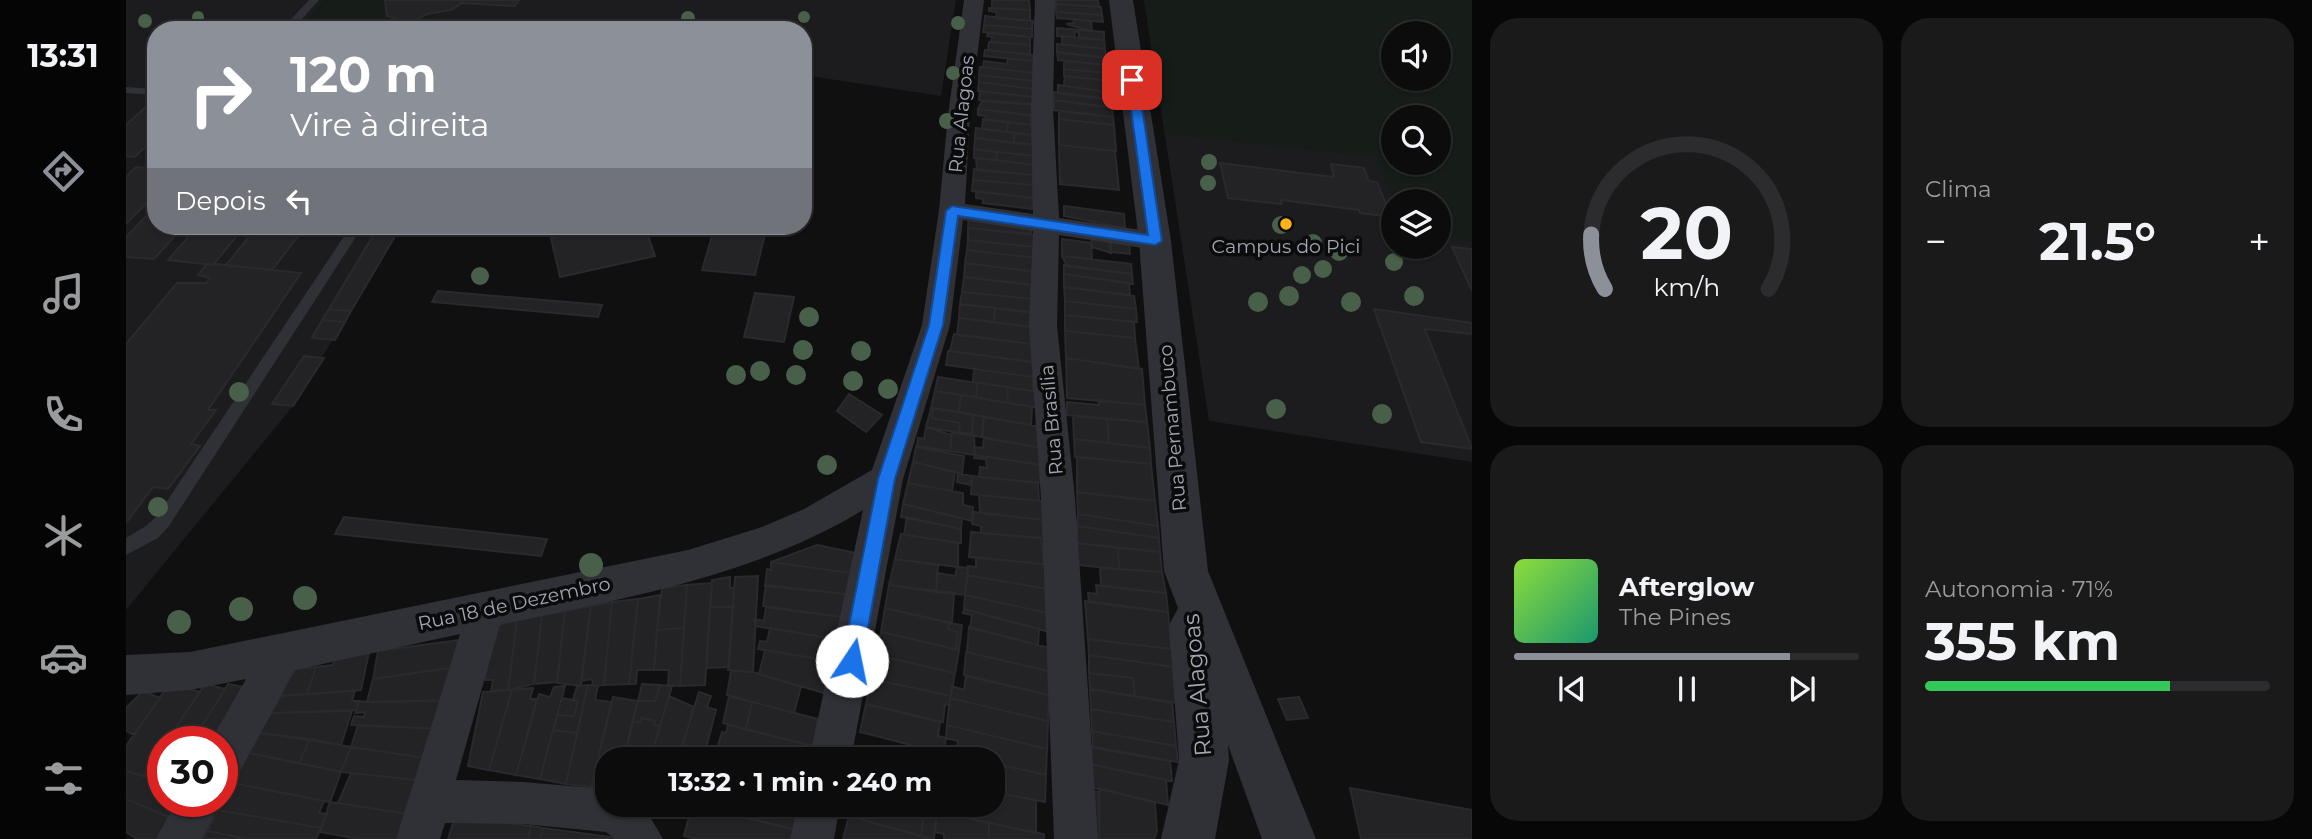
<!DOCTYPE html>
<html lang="pt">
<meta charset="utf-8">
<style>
body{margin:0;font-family:Montserrat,sans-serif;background:#1a1a1b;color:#f1f3f6;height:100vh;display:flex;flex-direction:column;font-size:26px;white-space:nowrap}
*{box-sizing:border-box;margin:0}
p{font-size:23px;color:#9a9b9d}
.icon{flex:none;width:38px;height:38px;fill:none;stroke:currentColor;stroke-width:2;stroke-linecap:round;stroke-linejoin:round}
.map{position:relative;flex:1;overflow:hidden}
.panel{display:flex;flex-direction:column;gap:18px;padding:18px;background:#070707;width:840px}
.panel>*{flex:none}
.guide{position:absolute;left:21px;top:21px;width:665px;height:214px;border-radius:28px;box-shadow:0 2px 5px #0004,0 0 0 2px #2c2c2e;background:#8c9099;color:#fff;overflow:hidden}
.tools{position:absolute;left:1255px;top:21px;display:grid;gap:14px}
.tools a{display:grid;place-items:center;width:70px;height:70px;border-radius:50%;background:#0c0c0d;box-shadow:0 2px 5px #0004,0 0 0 2px #2c2c2e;font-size:35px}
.speed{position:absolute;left:21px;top:726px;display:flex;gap:14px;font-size:35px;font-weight:700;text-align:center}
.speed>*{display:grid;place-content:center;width:91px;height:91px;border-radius:50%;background:#0c0c0d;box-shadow:0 2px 5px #0004,0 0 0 2px #2c2c2e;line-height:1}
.speed .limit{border:10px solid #d22;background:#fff;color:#111}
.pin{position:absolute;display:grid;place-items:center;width:60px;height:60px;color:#fff;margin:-30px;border-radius:14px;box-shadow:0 4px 10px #0006}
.me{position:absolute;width:77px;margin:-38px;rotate:11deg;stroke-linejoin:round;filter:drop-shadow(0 0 5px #0008)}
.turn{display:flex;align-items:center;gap:24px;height:147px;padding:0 28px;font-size:32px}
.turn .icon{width:91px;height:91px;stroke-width:2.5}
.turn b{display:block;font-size:49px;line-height:60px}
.then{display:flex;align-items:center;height:66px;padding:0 28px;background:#0003;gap:14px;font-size:26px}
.big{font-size:52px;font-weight:700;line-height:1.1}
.panel .widget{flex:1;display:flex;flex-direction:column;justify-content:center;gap:10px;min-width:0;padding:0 24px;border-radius:28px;background:#1a1a1b}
.panel .dial{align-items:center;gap:0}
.dial svg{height:182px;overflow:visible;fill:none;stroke:#2c2c2e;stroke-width:7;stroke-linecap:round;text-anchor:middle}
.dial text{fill:#f1f3f6;stroke:none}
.song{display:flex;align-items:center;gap:21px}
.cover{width:84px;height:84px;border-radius:10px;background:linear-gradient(135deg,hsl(90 70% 55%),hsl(160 70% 35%))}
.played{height:7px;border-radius:4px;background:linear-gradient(90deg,#8c9099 80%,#2c2c2e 80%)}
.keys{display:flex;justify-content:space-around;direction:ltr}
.heat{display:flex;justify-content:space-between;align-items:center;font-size:38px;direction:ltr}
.charge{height:10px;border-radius:5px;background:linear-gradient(90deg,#34c759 71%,#2c2c2e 0)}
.panel .tiles{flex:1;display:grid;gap:18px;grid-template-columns:repeat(2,1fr)}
.trip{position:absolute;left:469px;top:747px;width:410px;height:70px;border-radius:28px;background:#0c0c0d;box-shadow:0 2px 5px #0004,0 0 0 2px #2c2c2e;font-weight:700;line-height:70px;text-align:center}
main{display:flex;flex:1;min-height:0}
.tabs{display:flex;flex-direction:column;width:126px;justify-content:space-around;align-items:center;background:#050505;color:#9a9b9d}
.tabs .icon{width:49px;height:49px}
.tabs .current{color:#8c9099}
.tabs b{font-size:32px;color:#f1f3f6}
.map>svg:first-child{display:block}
</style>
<main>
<nav class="tabs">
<b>13:31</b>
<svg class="icon current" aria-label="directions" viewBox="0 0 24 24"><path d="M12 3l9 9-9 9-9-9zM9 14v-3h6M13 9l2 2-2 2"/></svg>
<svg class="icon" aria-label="music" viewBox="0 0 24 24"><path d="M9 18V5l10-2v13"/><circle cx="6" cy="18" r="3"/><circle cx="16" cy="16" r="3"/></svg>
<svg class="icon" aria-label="phone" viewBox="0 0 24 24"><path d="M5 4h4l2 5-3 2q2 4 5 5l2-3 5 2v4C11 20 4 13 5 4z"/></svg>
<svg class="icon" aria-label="climate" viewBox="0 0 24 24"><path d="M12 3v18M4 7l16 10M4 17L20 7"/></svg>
<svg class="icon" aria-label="car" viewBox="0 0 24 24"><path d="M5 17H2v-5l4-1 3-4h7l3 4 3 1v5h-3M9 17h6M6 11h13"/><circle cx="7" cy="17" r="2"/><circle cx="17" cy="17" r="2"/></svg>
<svg class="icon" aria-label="filters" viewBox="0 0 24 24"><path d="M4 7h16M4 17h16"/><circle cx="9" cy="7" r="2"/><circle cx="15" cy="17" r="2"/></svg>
</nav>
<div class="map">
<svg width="1346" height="839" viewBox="0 0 1346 839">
<rect width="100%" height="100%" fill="#101011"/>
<path fill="#1c1c1e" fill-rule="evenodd" d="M0 0H830L815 96 677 75V30H30V226H275L167 406 0 610Z
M1018 0H1346V462L1083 421ZM1267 33H1312V79H1267ZM1267 117H1312V163H1267ZM1267 201H1312V247H1267Z"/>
<path fill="#161c17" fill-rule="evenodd" d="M199 0H259L261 16C286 30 287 13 309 14L298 30H172Z
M1018 0H1346V241L1313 238 1312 201H1268L1248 157 1039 134ZM1267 33H1312V79H1267ZM1267 117H1312V163H1267Z"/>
<path fill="#232325" stroke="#2a292d" stroke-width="2" d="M259 0H393L389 6 336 3 325 10 301 14 284 23 261 16Z
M866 0H903L904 10 866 8Z
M930 0H972L973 7 930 4Z
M930 4 975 7 976 15 930 12Z
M863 8 904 10V21L870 18 871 12 863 11Z
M930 12 976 15 977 22 931 18Z
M859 16 907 21 906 29 858 25Z
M947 19 965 21 966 31 940 24 948 23Z
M858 25 906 29V37L857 32Z
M931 28 978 32V40L953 38V32H948L949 37 931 36Z
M862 33 904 37V45L865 42 866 37 861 36Z
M936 36 978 40 979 49 936 44Z
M863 42 904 45V55L862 50Z
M931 44 979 49 980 58 931 52Z
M859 50 908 55V61L858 56Z
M931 52 983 58V65L932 60Z
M882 58 908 61 907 73 857 67 858 61 881 64Z
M938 61 980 65 981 73 938 69Z
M854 67 907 73V81L853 75Z
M938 69 985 73V81L938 76Z
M853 75 907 81V89L853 82Z
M939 76 985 81 988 93 938 86Z
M853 82 907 89V97L852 91Z
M932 85 989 93 990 100 932 93Z
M854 91 907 97V104L853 100Z
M927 92 990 100V108L928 100Z
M928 100 986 108 987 117 928 110Z
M26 101H30V136L9 157 0 156V125Z
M856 101 910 105 909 116 852 109Z
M852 109 904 115 905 125 859 120 860 116 852 115Z
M933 111 987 117 988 125 933 119Z
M857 119 882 122 881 132 856 129Z
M933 119 988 125 990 151 933 145Z
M882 122 906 125V135L881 132Z
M850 128 888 133V143L849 138Z
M888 133 906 135V145L888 143Z
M849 138 908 145V156L848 149Z
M933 145 989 151 993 190 934 184Z
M848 149 871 152 870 160 848 158Z
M871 152 908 156V165L870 160Z
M850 158 908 165 907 175 851 170Z
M1094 163 1208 177 1205 164 1238 168 1243 181 1251 182 1265 217 1234 213 1233 210 1155 200 1156 204 1102 198Z
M10 167 30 169V193L0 224V177Z
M848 169 907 175V185L847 180Z
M847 180 907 185V198L846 191Z
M850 191 907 198 906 209 857 203V199L850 198Z
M30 206V226H58L28 259 0 257V237Z
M938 206 998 214 999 228 938 216Z
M843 215 905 222V234L842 228Z
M72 226H119L87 265 42 260Z
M132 226H180L146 270 100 265Z
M253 226H275L225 311 203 309Z
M480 226H519L529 256 434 277 425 238Z
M589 226H641L629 275 576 270Z
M842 228 909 235V247L842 240Z
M965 232 983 235 985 253 966 247Z
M984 238 1003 240 1004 254 985 252Z
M936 239 965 243 966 259 936 256Z
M842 240 909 247 910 258 841 250Z
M1326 247 1346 249V291Z
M841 250 910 258 911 272 839 263Z
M936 256 1005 264 1006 274 941 266Z
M839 263 911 272V285L838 277Z
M90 264 175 273 82 410H90L65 444 74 446 42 489 27 487 0 523V344L51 283H80L84 278 72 275 80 265Z
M938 265 1006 274 1007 284 938 274Z
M938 274 1003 283 1004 295 938 287Z
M838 277 905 285 906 299 836 292Z
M938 287 1008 296 1010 309 939 301Z
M312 291 476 305 472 317 306 302Z
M836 292 906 299 907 313 834 304Z
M629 293 668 297 658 342 618 337Z
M939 301 1010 309 1011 322 939 315Z
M834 304 869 308 868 322 833 318Z
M869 308 913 313V328L868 322Z
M203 309 225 311 219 322 196 320Z
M1248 309 1346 323V334L1299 329 1346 449 1295 442Z
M939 315 1008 322 1009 338 939 331Z
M833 318 913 328 914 345 831 335Z
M196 320 219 322 209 340 186 338Z
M939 331 1009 338 1013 369 940 358Z
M828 334 914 345 915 363 824 351Z
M822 351 913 363 914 378 820 365Z
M178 356 198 358 167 406 146 404Z
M940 358 1016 369 1019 405 941 398Z
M848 369 907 377V391L847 382Z
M812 377 852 383 850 397 809 391Z
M852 383 881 387 882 403 850 397Z
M881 387 913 392 914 408 882 403Z
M809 391 835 395 833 412 805 408Z
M723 394 756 415 740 432 711 411Z
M835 395 906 407 905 425 833 412Z
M972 400 1019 405 1021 422 941 415V402L973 405Z
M805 408H807L806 418 834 423 833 432 846 434 847 415 858 417 856 437 800 427Z
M807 408 847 415 846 434 833 432 834 423 806 418Z
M947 416 981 419 983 443 948 439Z
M858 417 915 427 916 448 856 437Z
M981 419 1021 422 1024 448 983 443Z
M800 427 825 435 824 451 791 446 792 438 798 439Z
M826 432 848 436 849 455 824 451Z
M858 438 916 448V465L849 455 848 447 857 448Z
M948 439 1024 448 1025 464 949 457Z
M790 447 838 456 836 474 787 462Z
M849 455 916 465 917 483 853 477 854 467 861 468 860 459 848 458Z
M951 457 1025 464 1029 501 951 492Z
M787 462 829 472 826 491 782 483Z
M832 473 846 476 845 485 831 482Z
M846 476 912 483 913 501 845 494Z
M782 483 837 493V505L847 507 846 521 777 504Z
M951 492 1029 501 1032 526 952 514Z
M853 495 916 501 917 520 854 513Z
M777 504 836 518 835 529 775 517Z
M848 512 917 520 921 539 855 533V526L846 524Z
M952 514 1032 526 1033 538 951 526Z
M218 517 421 539 415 556 209 534Z
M781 517 835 529V543L778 535Z
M951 526 1033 538 1034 552 951 543Z
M845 532 915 538 918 564 843 557Z
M775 534 832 543V567L769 559Z
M951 543 992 548 993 569 952 565Z
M691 545 730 553 725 573 645 562Z
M992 548 1034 552 1036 572 993 569Z
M850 557 922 565 921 589 841 575 842 566 850 567Z
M769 559 812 565 810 592 763 585Z
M645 562 725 573 720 594 639 586 641 569 645 570Z
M831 567 842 568 839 595 810 592 811 573 829 576Z
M974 568 1036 572 1040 593 975 586Z
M841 575 921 589 922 613 839 595Z
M632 576 627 672 602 670 609 577Z
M604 577V588H608L607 607H584L586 580Z
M586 583 579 685 554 686 561 585Z
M561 585 558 628 531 630 536 588Z
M640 585 720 594 715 617 637 606Z
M763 585 828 593 826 623 759 608Z
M970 585 1040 593 1042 612 963 602 962 593 971 594Z
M534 595 528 670H511L510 684H503L512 599Z
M839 595 922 613 923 632 838 609Z
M512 599 503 684 478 685 486 602Z
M959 601 1042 612 1045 649 962 639Z
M486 602 478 685 467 686 466 679 455 681 465 606Z
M465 606 455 686 431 683 439 611Z
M584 607H607L603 667 580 668Z
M640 607 715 617 710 639 629 626V619L638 621Z
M759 608 823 623 822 629 832 632 830 649 755 632Z
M838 609 913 629 912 645 844 628 846 615 837 613Z
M439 611 431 682 408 684 416 615Z
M416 615 408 684 382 690 391 620Z
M391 620 382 690 365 691 367 680H359L366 624Z
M823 623 836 625 833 650 830 649 832 632 822 629Z
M843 627 924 648 922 671 841 652Z
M558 628 554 686 542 685 543 670H528L531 630Z
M644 628 710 639 705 661 632 649 634 641 641 642Z
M755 632 833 650 829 673 750 655Z
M962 639 1045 649 1048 667 963 655Z
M334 640 330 667 247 679 252 651Z
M639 650 705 661 698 693 633 674Z
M243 652 235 690 181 694 190 667 207 665 208 659Z
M840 652 922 671 923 695 838 675Z
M750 655 829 673 825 696 746 679Z
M963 655 1048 667 1051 703 1009 696 1007 678 963 673Z
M190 667 181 694 155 696 163 670Z
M330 667 321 700 241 702 247 679Z
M605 671 627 672 675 687 668 713 601 695Z
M963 673 1007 678 1009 696 964 689Z
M840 676 923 695 922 721 824 698 826 686 838 690Z
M746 679 825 696 823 705 819 704 817 722 740 704Z
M44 683 74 692 40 742H37V747L17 776 0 771V746Z
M79 684 99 689 66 742H40Z
M102 684 124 688 95 742H66Z
M516 684 534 685 529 701H512Z
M462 685 472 686 469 700 486 702 465 787 440 784Z
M462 685 451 733 427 730 431 715 448 716 452 701 447 700 451 686Z
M534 685 546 686 534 726 528 725 529 721 515 718 514 722H506L512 701H529Z
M439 686 414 779 390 775 413 694 424 697 428 687Z
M407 688 404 699H411L390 775 363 770 386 690Z
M964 689 1046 703 1048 722 965 709Z
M386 690 363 770 342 766 357 692Z
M17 691 34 698 8 735 0 731V708Z
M229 691 226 701H233L230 710 145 713 155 696Z
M573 692 585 696 581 707 590 710 577 760H552Z
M543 696 568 707 552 760H524Z
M603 696 626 702 620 729 597 723Z
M487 697 512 701 498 760H481V791L465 787Z
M1173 697 1182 718 1161 720 1152 699Z
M436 698 452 701 448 716 431 715Z
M824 698 922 721 921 749 821 725Z
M233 701 241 702 323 701 315 729 225 725 228 716 238 717 239 712 229 713Z
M626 702 692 719 687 746 620 729Z
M740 704 814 722 812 736 820 738 817 753 734 732Z
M965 709 1048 722 1050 746 966 731Z
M226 711 215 745 134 733 145 713Z
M515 718 529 721 528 725 534 726 524 760H498L506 722H514Z
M232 725 315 729 306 759 225 747Z
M602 725 687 746 684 760H632L591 749 596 732 600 733Z
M821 725 921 749 920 775 866 763V760L830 755 832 741 820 738Z
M427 730 451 733 440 784 414 779Z
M966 731 1050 746 1052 762 967 747Z
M134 733 184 739 173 763 123 753Z
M184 739 225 747 215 772 173 763Z
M37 747V782L17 776Z
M225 747 306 759 299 781 215 772Z
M963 747 1044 761 1046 781 963 764Z
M589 748 591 749 632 760H585Z
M123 753 215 772 204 802 107 783Z
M866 763 920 775 919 802 866 792Z
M963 764 1040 780 1042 805 964 787Z
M0 771 37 782V802H61L50 820 0 799Z
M225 773 299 781 288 815 212 803Z
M107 783 198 801 193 813 201 814 195 828 92 810Z
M973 788 1029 803 1031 832 1028 839H974Z
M1224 788 1346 810V839H1235Z
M966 791 972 792 974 839H968Z
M866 792 910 800V833L817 813 818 805H866Z
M0 799 50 820 37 839H11L0 832Z
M204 802 288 815 279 839H233L194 832Z
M566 805 669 830 667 839H571L558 836Z
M584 805H612L610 814Z
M612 805H674L669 830 610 814Z
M721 805H799L795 836 719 815Z
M799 805 811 807 808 839 795 836Z
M92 810 195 828 190 839H123L81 831Z
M811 812 863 823V839H818V834L809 832Z
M723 816 795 836 806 839H717Z
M329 817 405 826 402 839H322Z
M863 823 918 834V839H863Z
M405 826 417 828 414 839H402Z
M417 828 499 839H414Z
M81 831 123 839H77Z"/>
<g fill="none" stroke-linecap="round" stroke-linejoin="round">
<path fill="#303137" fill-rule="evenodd" d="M183 0H193L166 30H155Z
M0 87 30 89V95L0 93Z
M225 226H237L43 526 32 538 0 555V538L20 526 31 516Z"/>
<path fill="#303137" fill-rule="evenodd" d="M838 0H858L844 115 839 204 907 214 905 108 909 0H929L927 108 933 218 1029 232 1038 235 1042 241 1038 247 1029 250 933 235 931 326 949 498 972 839H928L915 498 903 326 907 231 837 220 824 325 777 479 725 760H683L737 510C626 577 499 598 374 625L330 780 397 782 481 789V805H517L537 839H489L480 832 397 824 319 823 314 839H270L334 634 169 670 111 776 96 782V742H84L120 679 64 690 0 695V655L64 652 562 550 636 527 678 509 746 470 796 325 813 210 822 115Z
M50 802H95L76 839H30Z
M672 805H714L708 839H664Z"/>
<path fill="#303137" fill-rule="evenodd" d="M983 0H1007L1045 241 1082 571 1190 839H1136L1102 745 1103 760 1089 839H1035L1053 760 1043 625 1052 608 1038 571 1013 241Z"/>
</g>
<g fill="#485f49">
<circle cx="72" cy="17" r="6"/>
<circle cx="678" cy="17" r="6"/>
<circle cx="562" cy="18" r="7"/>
<circle cx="19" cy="21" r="7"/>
<circle cx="832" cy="23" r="7"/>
<circle cx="827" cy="73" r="7"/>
<circle cx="821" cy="121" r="8"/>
<circle cx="1083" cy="162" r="8"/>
<circle cx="1082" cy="183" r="8"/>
<circle cx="1155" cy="225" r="9"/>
<circle cx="1187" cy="243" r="9"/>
<circle cx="1213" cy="252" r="9"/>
<circle cx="1268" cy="262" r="9"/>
<circle cx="1197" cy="269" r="9"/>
<circle cx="1176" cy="275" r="9"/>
<circle cx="354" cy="276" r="9"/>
<circle cx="1163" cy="296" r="10"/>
<circle cx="1288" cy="296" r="10"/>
<circle cx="1132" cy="302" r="10"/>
<circle cx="1225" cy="302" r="10"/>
<circle cx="683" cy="317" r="10"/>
<circle cx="677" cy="350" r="10"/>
<circle cx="735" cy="351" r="10"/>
<circle cx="634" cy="371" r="10"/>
<circle cx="610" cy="375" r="10"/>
<circle cx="670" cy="375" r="10"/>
<circle cx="727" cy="381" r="10"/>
<circle cx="762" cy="389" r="10"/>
<circle cx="113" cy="392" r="10"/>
<circle cx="1150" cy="409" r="10"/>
<circle cx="1256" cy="414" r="10"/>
<circle cx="701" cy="465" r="10"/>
<circle cx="32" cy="507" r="10"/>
<circle cx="465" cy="565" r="12"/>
<circle cx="179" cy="598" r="12"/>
<circle cx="115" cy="609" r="12"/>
<circle cx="53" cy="622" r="12"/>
</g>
<path fill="#1a73e8" stroke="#114b97" stroke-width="2" d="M1006 77 1012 80 1036 241 1029 245 832 216 817 325 769 479 736 661 733 668 726 670 719 668 716 661 752 479 803 325 820 211 826 206 1022 235 1001 80Z"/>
<circle fill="#ffb21a" stroke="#0b0b0c" stroke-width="2.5" cx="1160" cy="224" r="7"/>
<g text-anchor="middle" stroke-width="7" stroke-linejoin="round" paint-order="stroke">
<g font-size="19" fill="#a0a6b3" stroke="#0b0b0c">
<text transform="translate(835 114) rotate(-84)" y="7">Rua Alagoas</text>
<text transform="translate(925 420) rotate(-95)" y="7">Rua Brasília</text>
<text transform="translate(1046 428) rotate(-95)" y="7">Rua Pernambuco</text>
<text transform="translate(388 603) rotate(-12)" y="7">Rua 18 de Dezembro</text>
</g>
<g font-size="19" fill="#a0a6b3" stroke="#0b0b0c">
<text x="1160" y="253">Campus do Pici</text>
</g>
<g font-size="23" fill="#a0a6b3" stroke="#0b0b0c">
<text transform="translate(1071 685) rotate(-95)" y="8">Rua Alagoas</text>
</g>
</g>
</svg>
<div class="tools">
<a><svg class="icon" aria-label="sound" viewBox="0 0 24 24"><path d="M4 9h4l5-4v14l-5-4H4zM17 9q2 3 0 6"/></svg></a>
<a><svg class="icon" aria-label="search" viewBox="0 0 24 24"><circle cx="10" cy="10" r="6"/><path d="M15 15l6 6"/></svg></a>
<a><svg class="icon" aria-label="layers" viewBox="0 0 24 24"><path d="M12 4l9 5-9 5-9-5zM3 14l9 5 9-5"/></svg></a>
</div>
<div class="speed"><div class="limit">30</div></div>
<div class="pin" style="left:1006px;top:80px;background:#d93025"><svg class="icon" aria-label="arrive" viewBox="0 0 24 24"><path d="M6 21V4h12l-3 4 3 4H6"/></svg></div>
<svg class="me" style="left:726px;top:661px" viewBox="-20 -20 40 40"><circle r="19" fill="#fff"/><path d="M0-13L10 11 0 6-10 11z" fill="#1a73e8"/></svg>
<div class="trip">13:32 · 1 min · 240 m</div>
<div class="guide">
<div class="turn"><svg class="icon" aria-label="right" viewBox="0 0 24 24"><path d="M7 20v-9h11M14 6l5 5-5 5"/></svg><div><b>120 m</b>Vire à direita</div></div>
<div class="then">Depois<svg class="icon" aria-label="left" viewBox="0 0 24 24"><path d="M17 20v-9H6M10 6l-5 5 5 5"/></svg></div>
</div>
</div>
<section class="panel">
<div class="tiles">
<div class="widget dial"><svg viewBox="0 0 100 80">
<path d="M14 69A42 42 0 1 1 86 69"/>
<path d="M14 69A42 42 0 0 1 8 45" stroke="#8c9099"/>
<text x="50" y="56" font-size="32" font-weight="700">20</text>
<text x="50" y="72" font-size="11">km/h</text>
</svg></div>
<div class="widget"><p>Clima</p>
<div class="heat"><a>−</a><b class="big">21.5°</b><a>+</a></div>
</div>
<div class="widget">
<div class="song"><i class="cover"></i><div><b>Afterglow</b><p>The Pines</p></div></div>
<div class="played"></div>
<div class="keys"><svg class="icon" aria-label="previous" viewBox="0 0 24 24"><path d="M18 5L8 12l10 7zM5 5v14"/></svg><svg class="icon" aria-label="pause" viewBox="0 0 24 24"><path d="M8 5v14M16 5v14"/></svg><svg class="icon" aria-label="next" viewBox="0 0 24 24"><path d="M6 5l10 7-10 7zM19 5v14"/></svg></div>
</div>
<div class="widget"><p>Autonomia · 71%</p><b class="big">355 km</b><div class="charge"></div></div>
</div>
</section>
</main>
